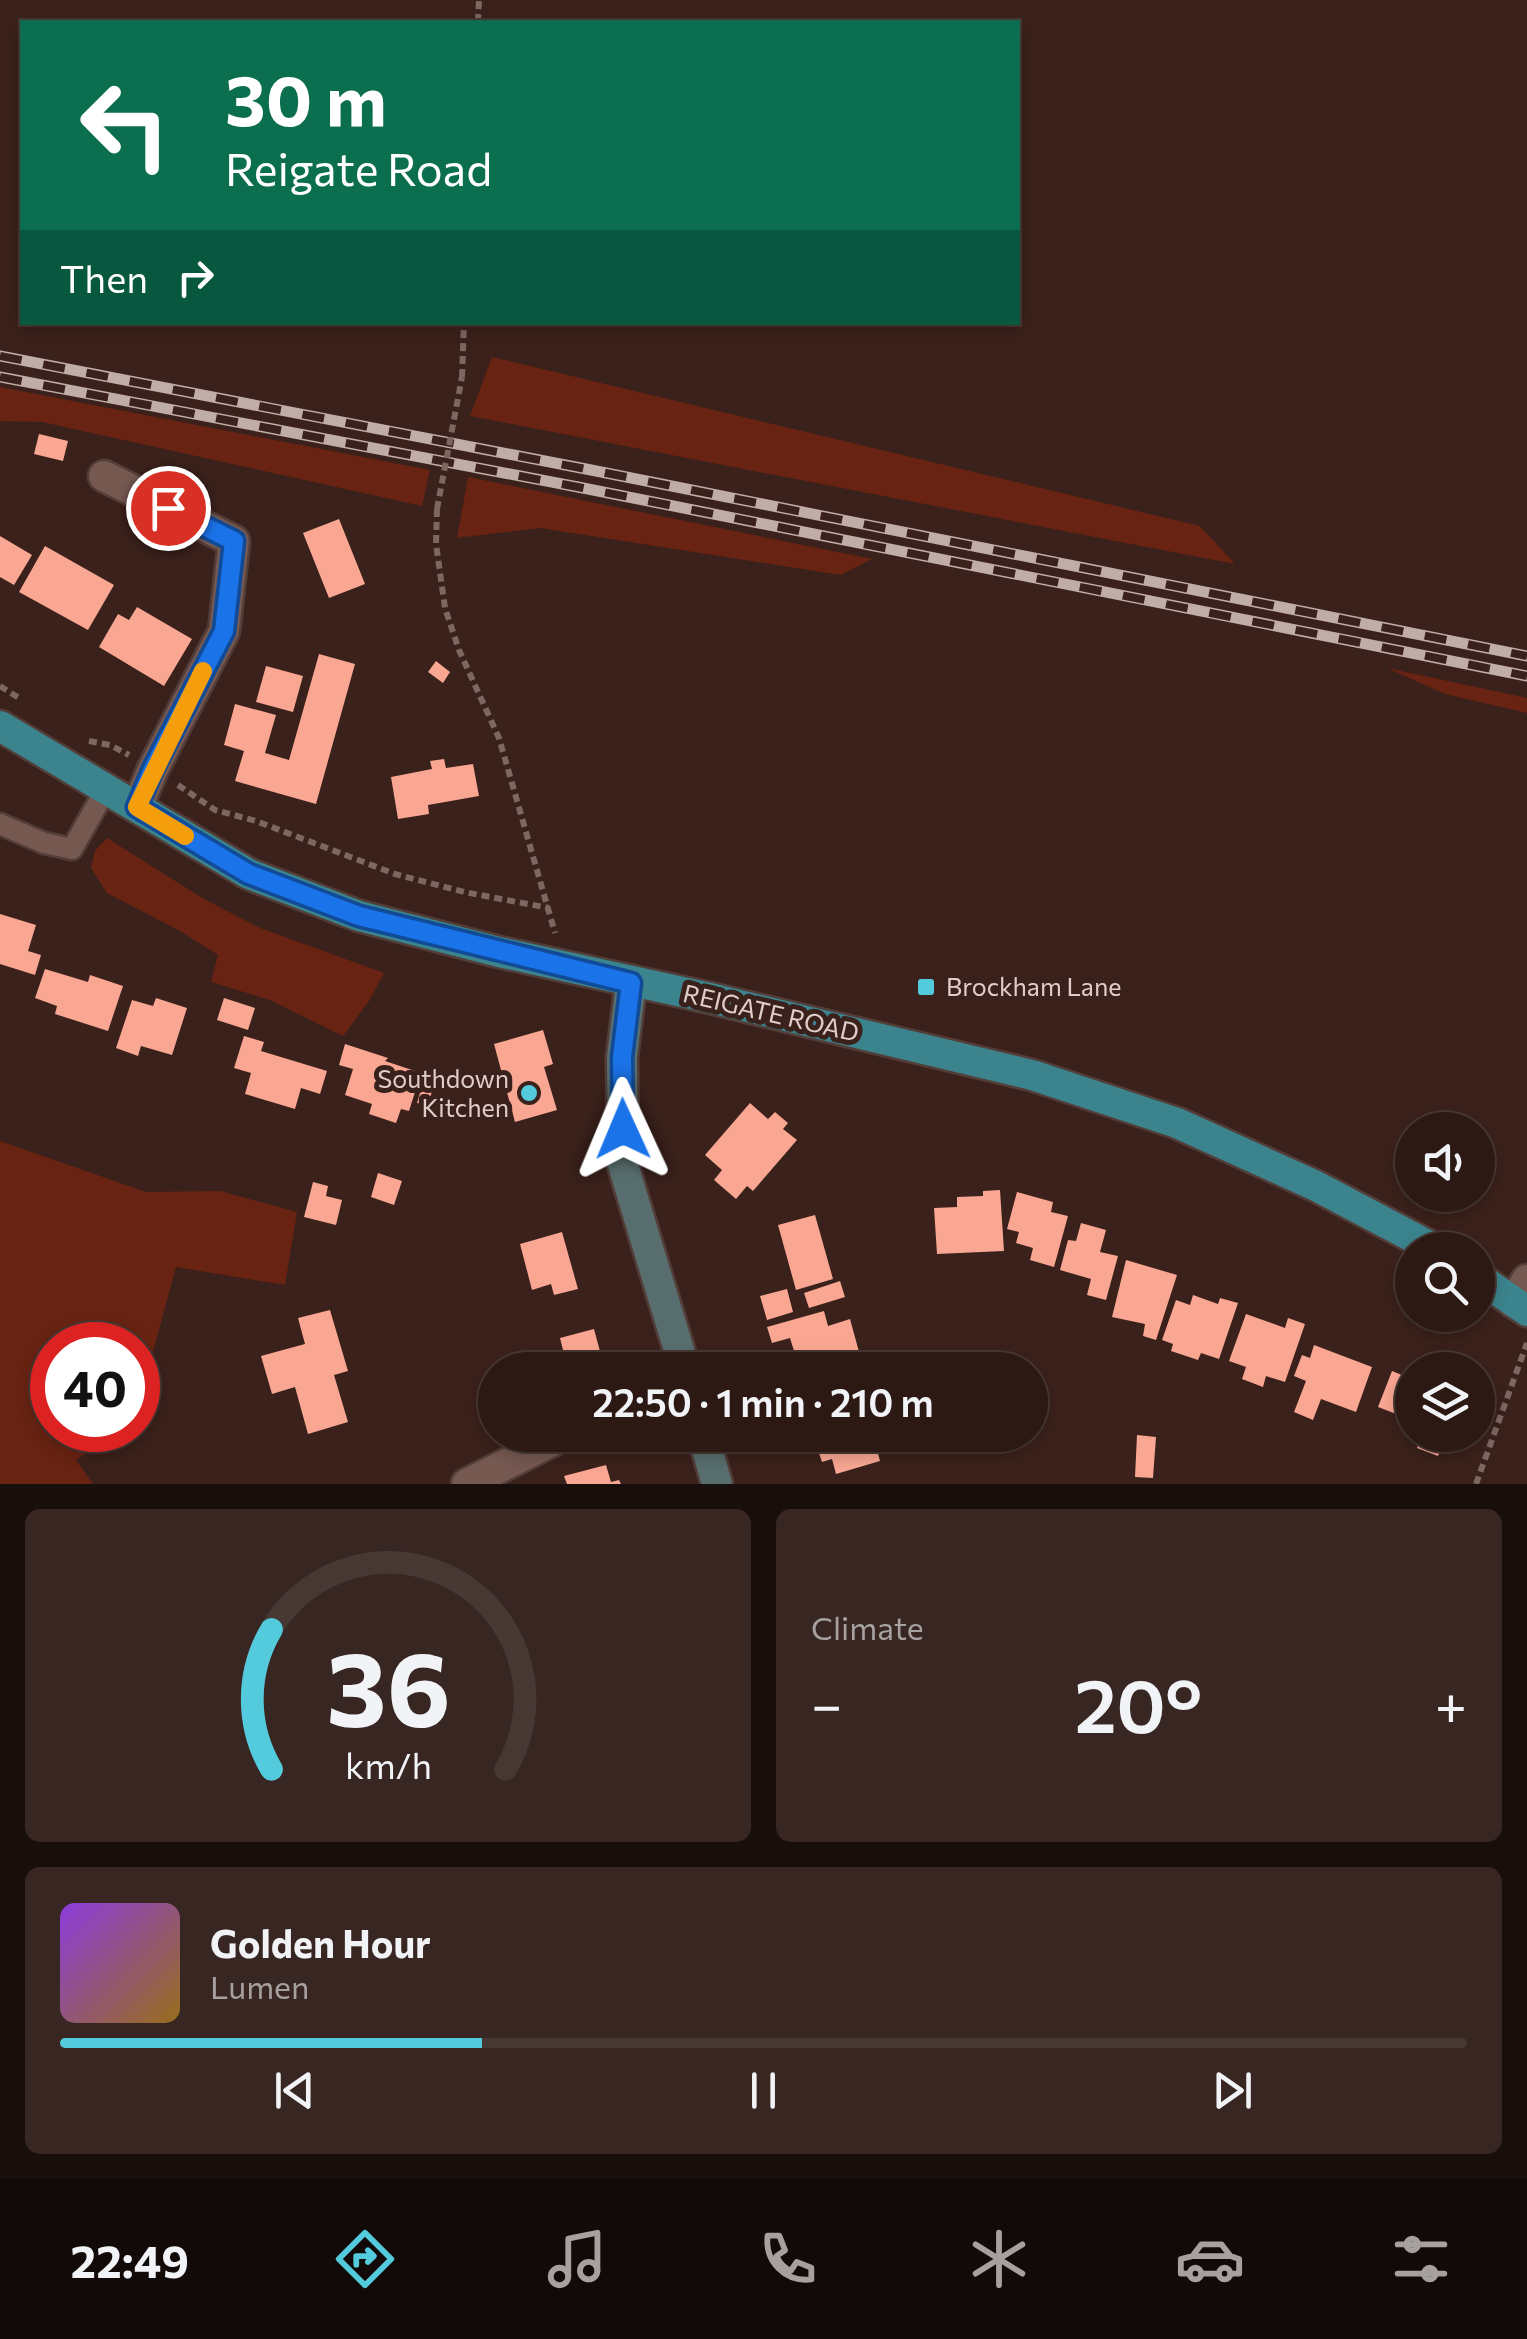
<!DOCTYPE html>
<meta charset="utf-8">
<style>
body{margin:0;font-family:Commissioner,sans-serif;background:#382622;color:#f1f3f6;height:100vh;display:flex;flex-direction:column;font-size:38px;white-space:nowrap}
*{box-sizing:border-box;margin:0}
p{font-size:32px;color:#a6a0a0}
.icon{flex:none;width:55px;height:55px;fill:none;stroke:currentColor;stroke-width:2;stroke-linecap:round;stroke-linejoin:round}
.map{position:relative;height:1484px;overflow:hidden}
.panel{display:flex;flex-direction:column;gap:25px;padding:25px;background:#180e0b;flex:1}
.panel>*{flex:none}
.guide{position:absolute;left:20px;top:20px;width:1000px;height:305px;border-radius:0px;box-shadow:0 5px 15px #0003,0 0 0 2px #483834;background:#0b6e4f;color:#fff;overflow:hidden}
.fabs{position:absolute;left:1395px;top:1112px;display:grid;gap:20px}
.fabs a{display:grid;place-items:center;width:100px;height:100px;border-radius:50%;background:#2c1914;box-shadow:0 5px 15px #0003,0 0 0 2px #483834;font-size:50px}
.speed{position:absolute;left:30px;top:1322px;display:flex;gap:20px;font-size:50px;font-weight:700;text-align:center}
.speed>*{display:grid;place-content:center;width:130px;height:130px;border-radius:50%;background:#2c1914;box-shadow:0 5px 15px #0003,0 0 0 2px #483834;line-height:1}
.speed .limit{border:15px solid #d22;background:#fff;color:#111}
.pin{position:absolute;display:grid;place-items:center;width:85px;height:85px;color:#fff;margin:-42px;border:5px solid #fff;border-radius:50%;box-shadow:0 2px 10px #0007}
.me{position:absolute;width:110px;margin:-55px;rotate:359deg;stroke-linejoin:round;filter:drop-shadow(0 0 8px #0008)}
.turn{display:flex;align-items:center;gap:35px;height:210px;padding:0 40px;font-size:45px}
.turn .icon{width:130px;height:130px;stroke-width:2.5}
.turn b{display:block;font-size:70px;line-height:85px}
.then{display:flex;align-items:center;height:95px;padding:0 40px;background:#0003;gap:20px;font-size:38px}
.big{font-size:75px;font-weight:600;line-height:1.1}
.panel .tile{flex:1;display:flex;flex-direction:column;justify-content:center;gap:15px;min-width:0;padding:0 35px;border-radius:15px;background:#382622}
.panel .dial{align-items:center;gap:0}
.dial svg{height:260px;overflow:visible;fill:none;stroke:#483834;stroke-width:7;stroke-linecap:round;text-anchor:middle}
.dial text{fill:#f1f3f6;stroke:none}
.song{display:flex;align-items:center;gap:30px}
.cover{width:120px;height:120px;border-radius:15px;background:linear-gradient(135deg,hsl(270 70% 55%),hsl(40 70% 35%))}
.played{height:10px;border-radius:5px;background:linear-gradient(90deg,#54cadd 30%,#483834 30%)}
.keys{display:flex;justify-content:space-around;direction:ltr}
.heat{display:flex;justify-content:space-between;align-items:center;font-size:55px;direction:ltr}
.panel .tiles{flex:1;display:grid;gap:25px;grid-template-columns:1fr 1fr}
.tile:last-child{grid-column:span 2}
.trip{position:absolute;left:478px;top:1352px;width:570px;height:100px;border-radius:50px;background:#2c1914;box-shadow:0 5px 15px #0003,0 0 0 2px #483834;font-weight:600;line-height:100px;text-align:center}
.dock{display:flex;height:160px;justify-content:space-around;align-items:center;background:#120a08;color:#a6a0a0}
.dock .icon{width:70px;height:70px}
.dock .selected{color:#54cadd}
.dock b{font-size:45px;color:#f1f3f6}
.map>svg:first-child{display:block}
</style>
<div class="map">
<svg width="1527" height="1484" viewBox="0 0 1527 1484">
<rect width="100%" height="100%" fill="#3b211b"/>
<path fill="#682312" d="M492 357 1200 526 1235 564 470 416Z
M0 387 430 470 422 506 42 422 0 421Z
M468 477 872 559 841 575 540 528 457 538Z
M1387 668 1527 698V713L1445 694Z
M107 838 204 899 260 928 384 973 369 1001 343 1036 270 1000 211 982 218 955 182 932 107 893 91 868 95 851Z
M0 1141 146 1192 220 1191 297 1212 285 1285 176 1267 138 1407V1345H52V1430H121L76 1460 93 1484H0Z"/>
<path fill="#f9a792" d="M39 434 68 441 63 461 34 454Z
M339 519 365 584 329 598 303 533Z
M0 536 32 555 14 585 0 577Z
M45 546 114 585 88 630 19 592Z
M137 607 192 639 164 686 99 647 118 614 129 620Z
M319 654 355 664 316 804 235 781 244 751 224 745 235 704 276 715 265 753 289 760Z
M436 661 450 672 443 683 428 672Z
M266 666 303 676 293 712 256 702Z
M444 759 446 768 473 764 479 796 428 805 429 814 398 819 391 777 432 769 430 761Z
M0 914 36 925 28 951 41 955 35 975 0 964Z
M45 969 88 982 90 975 123 986 108 1031 55 1014 57 1006 35 998Z
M156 998 187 1008 172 1055 141 1046 138 1056 116 1048 132 1000 153 1006Z
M224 998 255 1008 248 1030 217 1020Z
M543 1030 553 1064 544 1067 557 1110 515 1122 494 1044Z
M244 1036 264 1042 261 1051 327 1071 320 1094 301 1088 295 1109 245 1094 251 1073 234 1068Z
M345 1044 388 1058 385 1061 421 1073 409 1111 401 1109 396 1123 369 1114 372 1104 345 1095 353 1069 339 1065Z
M425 1076 435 1080 428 1106 417 1103Z
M750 1103 768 1119 775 1112 788 1123 783 1129 797 1140 753 1191 747 1186 736 1199 714 1180 722 1170 705 1155Z
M378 1173 402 1181 394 1205 371 1197Z
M313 1182 328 1186 326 1196 342 1200 336 1225 304 1217Z
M1000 1190 1004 1251 937 1254 934 1208 957 1207V1197L983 1196V1191Z
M1017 1192 1053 1202 1051 1212 1068 1216 1054 1267 1030 1260 1033 1248 1016 1243 1019 1232 1007 1229Z
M815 1215 833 1279 796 1290 778 1225Z
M1081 1223 1106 1230 1100 1252 1118 1256 1106 1300 1087 1295 1091 1279 1060 1270 1068 1240 1076 1241Z
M562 1232 578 1289 554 1295 551 1284 532 1290 520 1244Z
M1126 1260 1177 1275 1156 1340 1143 1336 1145 1324 1112 1317Z
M840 1281 845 1297 809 1308 804 1293Z
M787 1289 793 1312 767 1320 760 1296Z
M1193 1295 1218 1304 1220 1298 1238 1303 1219 1359 1201 1353 1198 1360 1171 1351 1173 1344 1162 1340 1176 1300 1190 1305Z
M330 1310 348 1371 334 1375 348 1422 308 1434 295 1387 272 1394 261 1356 305 1344 298 1318Z
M824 1311 828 1326 850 1319 864 1370H800L790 1338 772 1343 767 1327Z
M1246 1314 1285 1328 1288 1318 1305 1324 1285 1382 1266 1376 1263 1387 1242 1379 1246 1367 1229 1361Z
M594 1329 605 1370H568L560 1338Z
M1314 1345 1372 1367 1356 1412 1321 1399 1313 1420 1294 1412 1306 1381 1294 1376 1302 1355 1310 1358Z
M1392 1371 1412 1379V1420L1378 1407Z
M813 1435H873L880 1461 836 1474 832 1459 822 1462Z
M1137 1435 1156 1437 1153 1478 1135 1477Z
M1422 1435H1447L1438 1456 1417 1448Z
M606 1465 611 1482 619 1480 621 1484H567L564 1476Z"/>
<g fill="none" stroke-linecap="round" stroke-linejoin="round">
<defs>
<path id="lane" d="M0 824 44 843 72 849 106 789"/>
<path id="street" d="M104 476 234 541 224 631 153 769 137 807
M1513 1302 1527 1280
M467 1484 564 1435"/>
<path id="secondary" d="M631 983 622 1057 623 1165 685 1370
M703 1435 717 1484"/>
<path id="primary" d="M0 726 249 874 359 916 499 952 710 998 1032 1075 1177 1123 1316 1186 1437 1250
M1478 1277 1527 1311"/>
</defs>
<use href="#lane" stroke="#533d38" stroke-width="25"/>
<use href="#street" stroke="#533d38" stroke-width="35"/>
<use href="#secondary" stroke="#533d38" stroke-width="35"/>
<use href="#primary" stroke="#533d38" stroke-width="35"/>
<path stroke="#7d6761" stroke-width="6" stroke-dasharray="8 5" stroke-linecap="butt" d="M478 22 479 0
M462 377 464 322
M437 509 436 544 445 608 459 650 499 738 555 933
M0 686 19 698
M89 741 110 745 129 755
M178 785 215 810 256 821 395 874 464 892 549 908
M1476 1484 1527 1343"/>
<use href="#lane" stroke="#755850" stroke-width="20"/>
<use href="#street" stroke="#755850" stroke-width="30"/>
<use href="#secondary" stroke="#586e6e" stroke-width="30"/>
<use href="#primary" stroke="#3b848d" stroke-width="30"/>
<defs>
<path id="rail" d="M0 356 586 469 1527 656
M0 377 583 488 1527 676"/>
</defs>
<use href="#rail" stroke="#c0ada8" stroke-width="11"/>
<use href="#rail" stroke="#3b211b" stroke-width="8" stroke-dasharray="22" stroke-linecap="butt"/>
<path stroke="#7d6761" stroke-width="6" stroke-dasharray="8 5" stroke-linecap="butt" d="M437 509 462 377"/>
</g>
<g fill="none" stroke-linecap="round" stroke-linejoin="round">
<defs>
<path id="route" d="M168 508 234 541 224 631 153 769 137 807 249 874 359 916 631 983 622 1057 623 1129"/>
</defs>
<use href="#route" stroke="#114b97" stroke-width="25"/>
<use href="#route" stroke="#1a73e8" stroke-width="18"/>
<path stroke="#f59e0b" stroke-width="18" d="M185 836 137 807 203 671"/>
</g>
<g fill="#54cadd" stroke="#3b211b" stroke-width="4">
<rect x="916" y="977" width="20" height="20" rx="5"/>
<circle cx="529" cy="1093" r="10"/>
</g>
<g text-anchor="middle" stroke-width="10" stroke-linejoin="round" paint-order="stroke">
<g font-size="25" fill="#e0ceca" stroke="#3b211b" text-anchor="start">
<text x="946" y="996">Brockham Lane</text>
<text x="509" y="1088" text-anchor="end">Southdown<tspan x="509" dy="29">Kitchen</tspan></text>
</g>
<g font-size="25" fill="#e0ceca" stroke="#3b211b">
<text transform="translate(771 1013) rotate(13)" y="9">REIGATE ROAD</text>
</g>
</g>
</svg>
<div class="fabs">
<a><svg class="icon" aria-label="sound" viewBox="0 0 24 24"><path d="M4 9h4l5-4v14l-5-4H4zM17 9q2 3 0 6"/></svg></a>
<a><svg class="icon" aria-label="search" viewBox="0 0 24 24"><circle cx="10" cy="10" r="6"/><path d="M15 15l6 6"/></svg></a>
<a><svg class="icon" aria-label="layers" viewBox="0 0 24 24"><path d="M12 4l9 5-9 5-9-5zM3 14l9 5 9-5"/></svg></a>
</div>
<div class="speed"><div class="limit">40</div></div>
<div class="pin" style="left:168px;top:508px;background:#d93025"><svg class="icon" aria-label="arrive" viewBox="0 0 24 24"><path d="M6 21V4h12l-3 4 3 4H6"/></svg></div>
<svg class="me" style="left:623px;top:1129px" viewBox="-20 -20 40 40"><path d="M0-17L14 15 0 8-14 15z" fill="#1a73e8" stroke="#fff" stroke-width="4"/></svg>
<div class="trip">22:50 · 1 min · 210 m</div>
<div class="guide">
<div class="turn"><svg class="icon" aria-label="left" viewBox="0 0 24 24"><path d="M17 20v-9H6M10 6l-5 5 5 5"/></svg><div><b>30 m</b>Reigate Road</div></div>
<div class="then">Then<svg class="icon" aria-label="right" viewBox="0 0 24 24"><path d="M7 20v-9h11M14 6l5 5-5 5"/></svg></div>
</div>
</div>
<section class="panel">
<div class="tiles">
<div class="tile dial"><svg viewBox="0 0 100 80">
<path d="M14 69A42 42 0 1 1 86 69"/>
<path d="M14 69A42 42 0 0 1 14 26" stroke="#54cadd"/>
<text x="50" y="56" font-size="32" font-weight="700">36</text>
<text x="50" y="72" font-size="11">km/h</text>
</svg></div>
<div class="tile"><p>Climate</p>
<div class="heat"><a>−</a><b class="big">20°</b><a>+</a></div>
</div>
<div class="tile">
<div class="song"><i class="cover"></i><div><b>Golden Hour</b><p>Lumen</p></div></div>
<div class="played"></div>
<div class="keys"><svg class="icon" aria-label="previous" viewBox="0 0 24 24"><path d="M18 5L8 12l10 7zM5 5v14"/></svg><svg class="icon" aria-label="pause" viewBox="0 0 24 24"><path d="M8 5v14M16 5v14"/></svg><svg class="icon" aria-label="next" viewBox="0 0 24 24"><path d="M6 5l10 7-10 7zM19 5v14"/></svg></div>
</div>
</div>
</section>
<nav class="dock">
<b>22:49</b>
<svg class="icon selected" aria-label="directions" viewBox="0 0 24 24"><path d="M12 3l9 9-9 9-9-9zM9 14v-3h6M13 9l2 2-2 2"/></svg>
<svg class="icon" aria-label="music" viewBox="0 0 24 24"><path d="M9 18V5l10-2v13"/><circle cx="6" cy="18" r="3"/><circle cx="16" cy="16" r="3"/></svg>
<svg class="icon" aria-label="phone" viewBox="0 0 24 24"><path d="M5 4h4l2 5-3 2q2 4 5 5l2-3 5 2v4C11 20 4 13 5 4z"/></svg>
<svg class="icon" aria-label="climate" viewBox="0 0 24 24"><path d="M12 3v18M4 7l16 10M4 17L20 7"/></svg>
<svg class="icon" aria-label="car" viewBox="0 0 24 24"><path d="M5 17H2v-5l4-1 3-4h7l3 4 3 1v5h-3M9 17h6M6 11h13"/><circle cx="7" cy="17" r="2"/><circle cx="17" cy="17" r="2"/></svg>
<svg class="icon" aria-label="filters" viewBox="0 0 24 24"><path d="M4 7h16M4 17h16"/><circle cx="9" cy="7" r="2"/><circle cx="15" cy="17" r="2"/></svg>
</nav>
